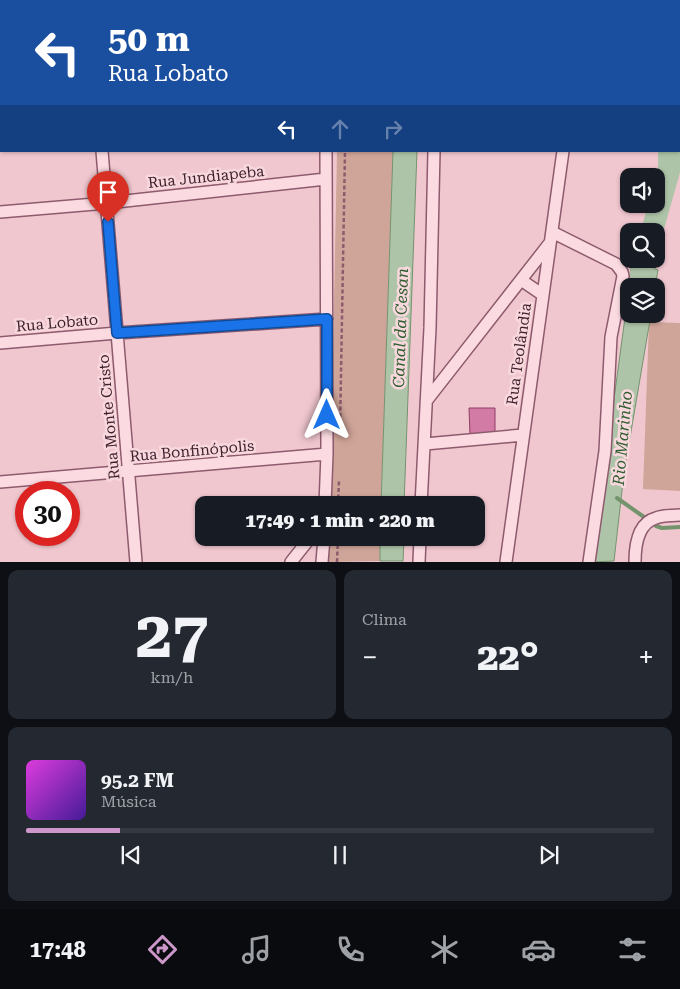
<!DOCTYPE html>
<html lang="pt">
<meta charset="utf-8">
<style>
body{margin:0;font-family:"Roboto Serif",serif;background:#242831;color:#f1f3f6;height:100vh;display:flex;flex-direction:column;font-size:19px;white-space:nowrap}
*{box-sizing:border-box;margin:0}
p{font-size:16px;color:#9ea1a6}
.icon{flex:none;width:28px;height:28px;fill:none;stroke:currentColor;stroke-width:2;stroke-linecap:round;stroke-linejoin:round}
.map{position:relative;height:562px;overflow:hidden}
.side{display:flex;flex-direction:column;gap:8px;padding:8px;background:#0d0f14;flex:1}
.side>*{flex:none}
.top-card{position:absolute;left:0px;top:0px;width:680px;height:152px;box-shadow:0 1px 4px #0004;background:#1a4fa0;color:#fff;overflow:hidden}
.controls{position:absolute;left:620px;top:168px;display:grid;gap:10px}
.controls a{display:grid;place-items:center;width:45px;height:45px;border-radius:10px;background:#171b24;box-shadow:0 1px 4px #0004;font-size:25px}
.speed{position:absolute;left:15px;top:481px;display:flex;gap:10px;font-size:25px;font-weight:700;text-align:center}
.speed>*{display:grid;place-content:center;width:65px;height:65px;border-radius:50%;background:#171b24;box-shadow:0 1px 4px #0004;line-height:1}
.speed .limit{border:8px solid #d22;background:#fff;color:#111}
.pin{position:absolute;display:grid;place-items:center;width:42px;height:42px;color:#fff;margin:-51px -21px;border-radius:50% 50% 50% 0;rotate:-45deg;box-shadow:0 0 5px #0007}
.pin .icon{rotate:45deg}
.me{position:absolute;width:55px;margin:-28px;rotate:0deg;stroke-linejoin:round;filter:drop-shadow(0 0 4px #0008)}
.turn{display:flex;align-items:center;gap:18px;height:105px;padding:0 25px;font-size:22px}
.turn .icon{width:65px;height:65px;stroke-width:2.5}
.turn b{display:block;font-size:35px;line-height:42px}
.lanes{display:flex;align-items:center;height:48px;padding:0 25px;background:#0003;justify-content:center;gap:25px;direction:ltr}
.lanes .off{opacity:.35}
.big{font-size:38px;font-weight:800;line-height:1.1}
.side .card{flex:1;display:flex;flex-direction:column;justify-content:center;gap:8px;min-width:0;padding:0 18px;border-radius:10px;background:#242831}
.side .dial{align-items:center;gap:0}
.dial b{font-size:65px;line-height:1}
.song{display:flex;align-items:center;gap:15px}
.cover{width:60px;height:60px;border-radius:8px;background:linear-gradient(135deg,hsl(300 70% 55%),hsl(260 70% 35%))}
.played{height:5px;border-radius:2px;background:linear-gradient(90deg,#cd97ca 15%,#363941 15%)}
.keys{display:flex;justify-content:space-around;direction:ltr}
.heat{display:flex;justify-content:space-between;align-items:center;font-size:28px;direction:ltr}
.side .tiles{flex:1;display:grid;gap:8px;grid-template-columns:1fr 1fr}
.card:last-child{grid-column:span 2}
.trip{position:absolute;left:195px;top:496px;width:290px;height:50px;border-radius:10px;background:#171b24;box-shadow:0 1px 4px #0004;font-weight:800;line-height:50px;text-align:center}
.tabs{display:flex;height:80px;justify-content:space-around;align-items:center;background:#090b0e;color:#9ea1a6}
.tabs .icon{width:35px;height:35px}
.tabs .current{color:#cd97ca}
.tabs b{font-size:22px;color:#f1f3f6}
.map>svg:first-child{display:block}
</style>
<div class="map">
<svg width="680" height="562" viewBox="0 0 680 562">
<rect width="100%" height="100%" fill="#f1c7cf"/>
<path fill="#d0a599" d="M337 151H393L381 505H330Z
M649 322 680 323V491L643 489Z
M329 538H380V561L328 562Z"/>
<path fill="#aec4a8" stroke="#74946e" d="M393 151H417L404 505H381Z
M632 260 658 270 655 286H629Z
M629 288V314H651L624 473 614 561 592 562Z
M380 538H404L403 561H380Z"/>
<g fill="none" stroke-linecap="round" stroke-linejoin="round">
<path stroke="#74946e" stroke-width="4" d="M617 498 644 517
M656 526 662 528 680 527"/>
<path stroke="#aec4a8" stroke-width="22" d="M668 1V0
M652 231 669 171V151
M637 286 645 259"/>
</g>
<path fill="#d17ba5" stroke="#8e3f67" d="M469 408H495V436L470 435Z"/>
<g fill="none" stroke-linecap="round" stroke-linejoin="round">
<defs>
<path id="street" d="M328 0V1
M106 1 108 0
M440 1V0
M473 1 476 0
M585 1V0
M0 102H1
M102 151 136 562
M0 212 107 203 326 179
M552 232 616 264 622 272 623 276 611 337 605 451 589 562
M521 280 543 295
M0 343 117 333 327 319
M427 400 549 244
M425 444 523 435
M0 482 327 454
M325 505 327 454 326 151
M421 505 430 328 434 151
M291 562 310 538
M322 562 324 538
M419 562 420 538
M506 562 563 151
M635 562C635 546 638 523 656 518 663 515 672 516 680 515"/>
</defs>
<use href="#street" stroke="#8e5b6e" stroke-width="14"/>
<path stroke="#8e5b6e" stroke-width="2.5" stroke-dasharray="4 2.5" stroke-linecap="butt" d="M348 1V0
M340 430 345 151
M338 505 339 480
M337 562 338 538"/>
<use href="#street" stroke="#fbdbe1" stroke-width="11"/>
</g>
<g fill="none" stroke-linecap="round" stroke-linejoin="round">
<defs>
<path id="route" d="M108 222 117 333 327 319V415"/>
</defs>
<use href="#route" stroke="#114b97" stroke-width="12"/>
<use href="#route" stroke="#1a73e8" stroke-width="9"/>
</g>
<g text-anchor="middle" stroke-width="5" stroke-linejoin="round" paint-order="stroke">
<g font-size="15" fill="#3d1f2c" stroke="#f8d7dd">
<text transform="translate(206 177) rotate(-6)" y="5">Rua Jundiapeba</text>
<text transform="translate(57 323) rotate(-5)" y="5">Rua Lobato</text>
<text transform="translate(519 354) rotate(-82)" y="5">Rua Teolândia</text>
<text transform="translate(109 417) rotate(-95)" y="5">Rua Monte Cristo</text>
<text transform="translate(192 451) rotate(-5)" y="5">Rua Bonfinópolis</text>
</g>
<g font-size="16" font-style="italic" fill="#2e5e2f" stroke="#f8d7dd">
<text transform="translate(400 328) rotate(-88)" y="6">Canal da Cesan</text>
<text transform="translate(622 438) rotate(-85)" y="6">Rio Marinho</text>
</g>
</g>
</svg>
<div class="controls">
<a><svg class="icon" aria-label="sound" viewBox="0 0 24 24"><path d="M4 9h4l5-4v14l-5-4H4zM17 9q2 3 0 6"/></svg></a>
<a><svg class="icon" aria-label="search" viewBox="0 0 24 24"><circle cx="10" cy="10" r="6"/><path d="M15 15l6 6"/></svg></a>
<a><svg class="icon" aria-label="layers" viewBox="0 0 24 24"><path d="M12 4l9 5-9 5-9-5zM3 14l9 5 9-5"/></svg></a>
</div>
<div class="speed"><div class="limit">30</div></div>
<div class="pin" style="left:108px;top:222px;background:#d93025"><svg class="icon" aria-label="arrive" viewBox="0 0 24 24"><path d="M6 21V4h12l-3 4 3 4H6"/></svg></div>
<svg class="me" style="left:327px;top:415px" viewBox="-20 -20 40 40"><path d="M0-17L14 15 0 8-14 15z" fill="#1a73e8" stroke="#fff" stroke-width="4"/></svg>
<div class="trip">17:49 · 1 min · 220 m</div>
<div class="top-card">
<div class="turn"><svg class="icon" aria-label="left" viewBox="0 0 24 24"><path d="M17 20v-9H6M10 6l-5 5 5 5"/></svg><div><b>50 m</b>Rua Lobato</div></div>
<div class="lanes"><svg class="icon" aria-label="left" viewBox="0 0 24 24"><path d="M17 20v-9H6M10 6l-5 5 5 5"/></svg><svg class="icon off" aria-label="ahead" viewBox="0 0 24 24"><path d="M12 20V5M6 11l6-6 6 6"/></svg><svg class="icon off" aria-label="right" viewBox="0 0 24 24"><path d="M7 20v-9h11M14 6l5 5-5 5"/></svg></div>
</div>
</div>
<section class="side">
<div class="tiles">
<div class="card dial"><b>27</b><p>km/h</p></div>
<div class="card"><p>Clima</p>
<div class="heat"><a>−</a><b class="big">22°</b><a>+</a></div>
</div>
<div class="card">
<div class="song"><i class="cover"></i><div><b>95.2 FM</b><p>Música</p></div></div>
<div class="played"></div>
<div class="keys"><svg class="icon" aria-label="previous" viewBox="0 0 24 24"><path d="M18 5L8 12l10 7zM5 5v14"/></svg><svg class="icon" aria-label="pause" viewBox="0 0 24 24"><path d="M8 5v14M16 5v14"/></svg><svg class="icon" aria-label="next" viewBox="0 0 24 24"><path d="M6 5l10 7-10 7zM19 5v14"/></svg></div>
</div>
</div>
</section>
<nav class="tabs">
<b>17:48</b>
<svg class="icon current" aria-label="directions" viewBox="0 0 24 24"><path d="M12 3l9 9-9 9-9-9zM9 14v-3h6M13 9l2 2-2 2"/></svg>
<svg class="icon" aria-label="music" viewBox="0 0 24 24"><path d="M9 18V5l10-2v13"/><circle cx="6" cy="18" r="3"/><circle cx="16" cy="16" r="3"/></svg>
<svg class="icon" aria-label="phone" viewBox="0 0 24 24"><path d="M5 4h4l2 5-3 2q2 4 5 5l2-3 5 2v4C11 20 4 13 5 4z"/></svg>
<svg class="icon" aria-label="climate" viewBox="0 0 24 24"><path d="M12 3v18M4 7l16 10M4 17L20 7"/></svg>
<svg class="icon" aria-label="car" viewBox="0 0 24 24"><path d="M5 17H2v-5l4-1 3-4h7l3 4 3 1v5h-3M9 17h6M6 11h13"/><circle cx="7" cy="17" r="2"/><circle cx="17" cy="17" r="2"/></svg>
<svg class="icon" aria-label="filters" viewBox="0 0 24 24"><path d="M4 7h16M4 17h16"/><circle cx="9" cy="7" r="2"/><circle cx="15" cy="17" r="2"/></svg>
</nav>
